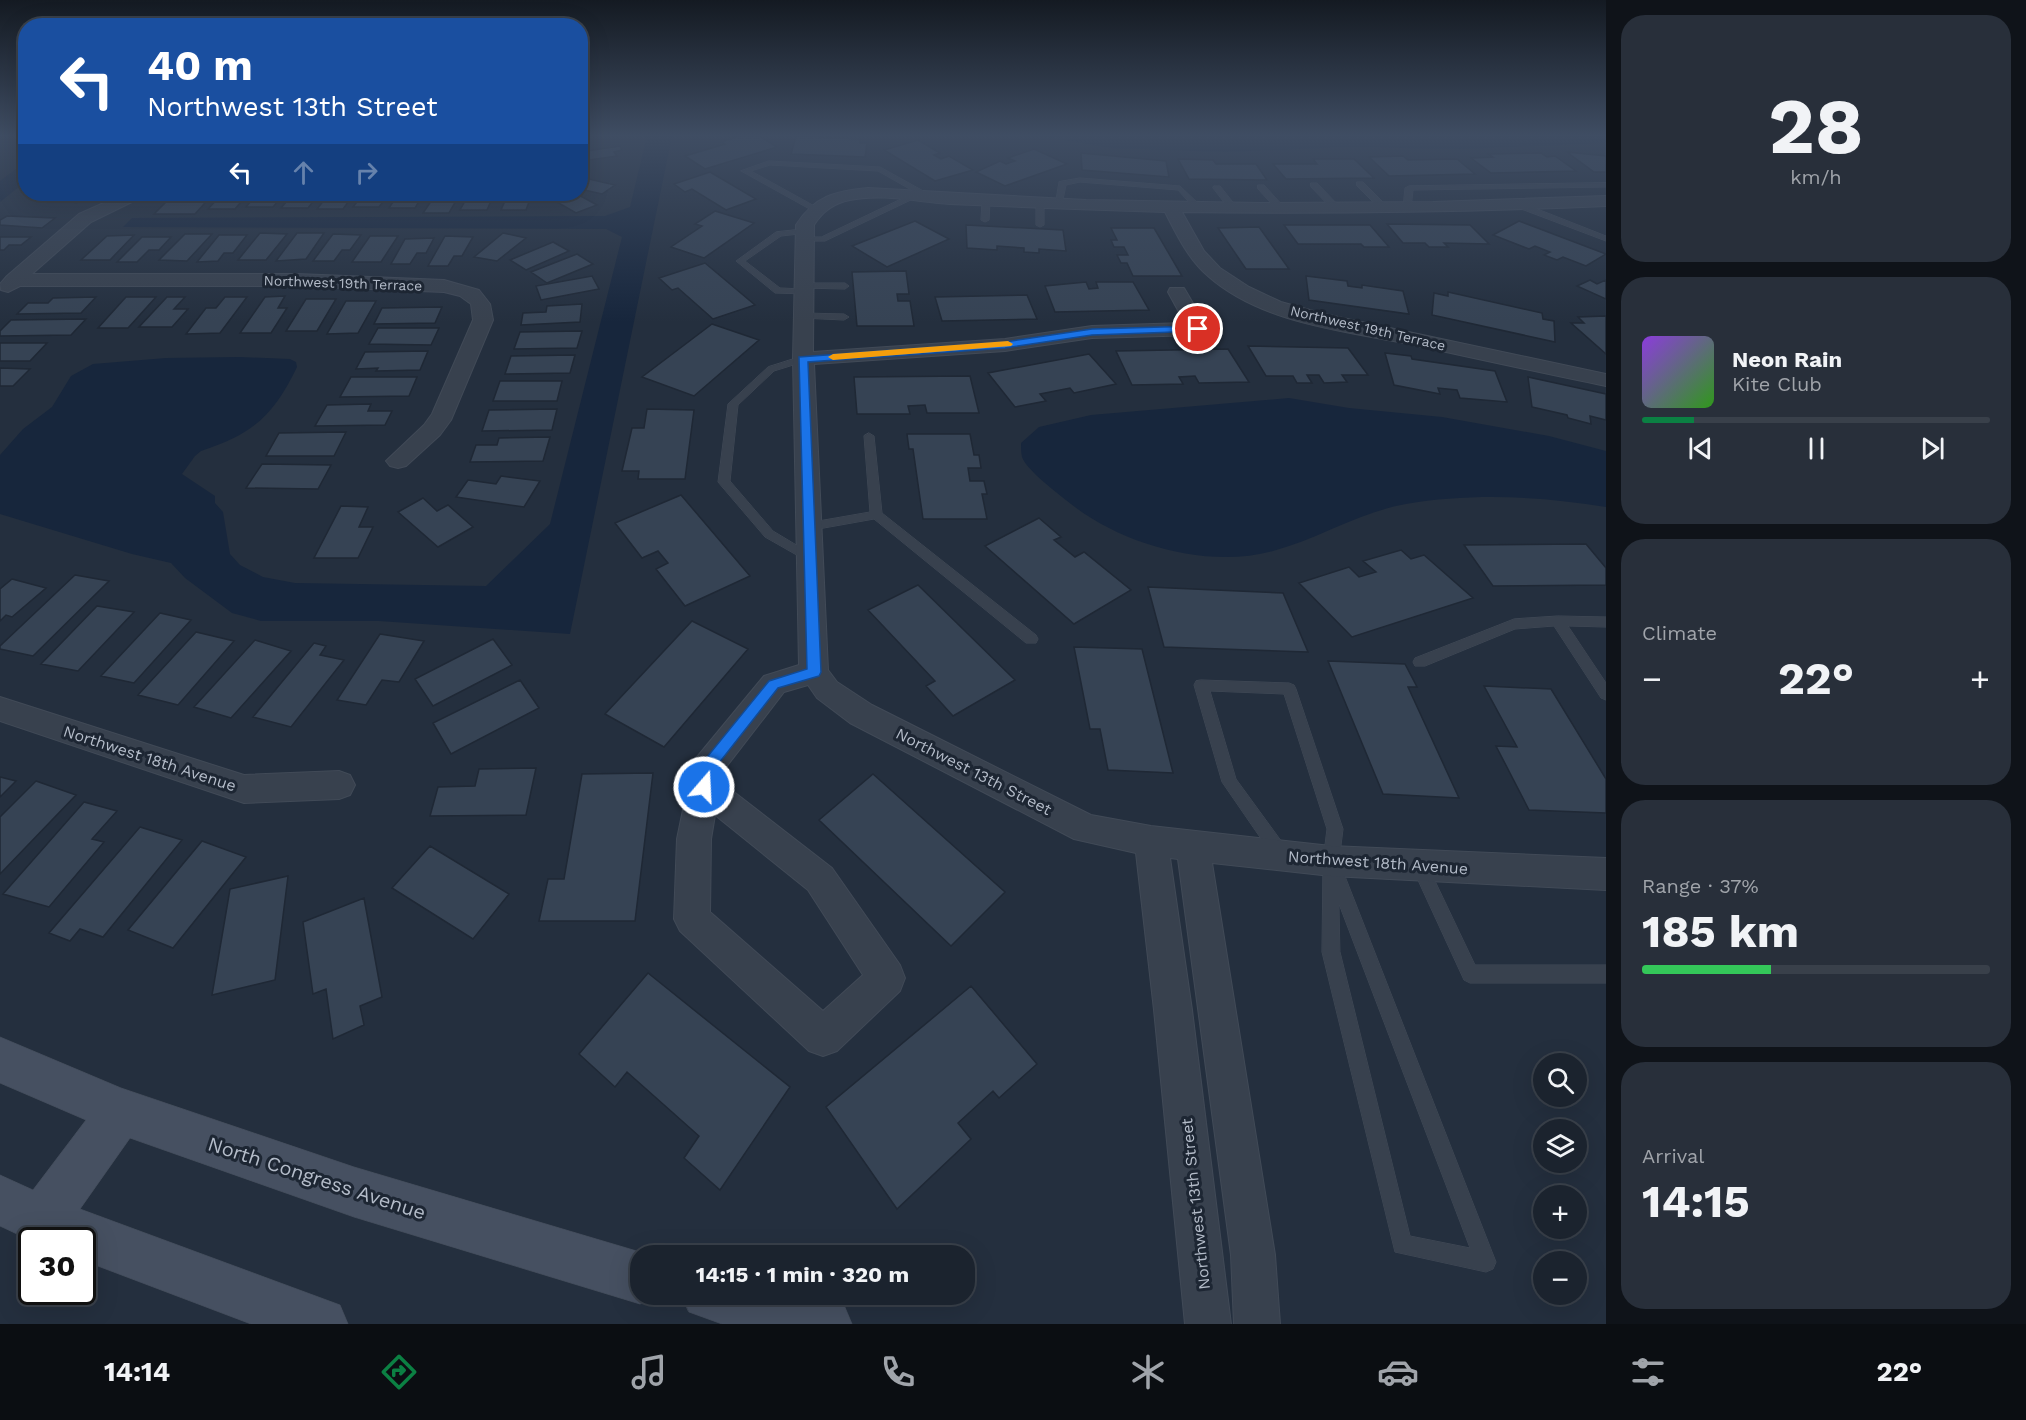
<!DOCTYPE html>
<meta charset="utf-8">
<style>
body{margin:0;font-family:"Work Sans",sans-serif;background:#282f3a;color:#f1f3f6;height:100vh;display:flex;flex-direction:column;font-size:22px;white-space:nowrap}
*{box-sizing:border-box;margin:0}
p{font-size:20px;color:#a0a4aa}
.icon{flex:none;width:33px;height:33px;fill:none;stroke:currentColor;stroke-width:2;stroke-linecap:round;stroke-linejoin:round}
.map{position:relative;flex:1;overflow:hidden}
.details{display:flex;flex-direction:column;gap:15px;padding:15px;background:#0f1319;width:420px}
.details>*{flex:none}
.guide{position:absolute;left:18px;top:18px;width:570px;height:183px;border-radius:24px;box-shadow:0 6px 24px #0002,0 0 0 2px #39404a;background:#1a4fa0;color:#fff;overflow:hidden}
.fabs{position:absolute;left:1533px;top:1053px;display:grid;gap:12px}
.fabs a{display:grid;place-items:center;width:54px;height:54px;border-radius:50%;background:#1b232e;box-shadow:0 6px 24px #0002,0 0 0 2px #39404a;font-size:30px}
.speed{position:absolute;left:18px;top:1227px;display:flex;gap:12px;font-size:30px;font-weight:700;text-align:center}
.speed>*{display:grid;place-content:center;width:78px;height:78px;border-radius:50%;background:#1b232e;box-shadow:0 6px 24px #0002,0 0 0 2px #39404a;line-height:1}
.speed .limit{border:3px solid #111;border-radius:9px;background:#fff;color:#111}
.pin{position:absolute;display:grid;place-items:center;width:51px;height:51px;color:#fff;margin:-26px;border:3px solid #fff;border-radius:50%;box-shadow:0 2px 6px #0007}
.me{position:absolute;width:66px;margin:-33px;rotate:19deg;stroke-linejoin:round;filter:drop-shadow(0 0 4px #0008)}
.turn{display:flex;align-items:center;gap:21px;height:126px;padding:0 30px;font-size:27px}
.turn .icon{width:78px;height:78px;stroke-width:2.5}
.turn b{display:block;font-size:42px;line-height:51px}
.lanes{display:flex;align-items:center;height:57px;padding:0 30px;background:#0003;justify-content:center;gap:30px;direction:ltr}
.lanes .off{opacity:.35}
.big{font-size:45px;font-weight:700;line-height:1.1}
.details .card{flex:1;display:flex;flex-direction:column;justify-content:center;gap:9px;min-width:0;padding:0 21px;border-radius:24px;background:#282f3a}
.details .dial{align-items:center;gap:0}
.dial b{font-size:78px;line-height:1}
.song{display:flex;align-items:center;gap:18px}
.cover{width:72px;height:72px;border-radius:9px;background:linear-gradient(135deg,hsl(270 70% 55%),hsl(110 70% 35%))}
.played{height:6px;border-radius:3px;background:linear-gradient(90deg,#0b8043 15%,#39404a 15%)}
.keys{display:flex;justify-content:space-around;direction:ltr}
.heat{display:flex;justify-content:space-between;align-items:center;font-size:33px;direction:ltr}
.charge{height:9px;border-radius:4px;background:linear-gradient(90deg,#34c759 37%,#39404a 0)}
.trip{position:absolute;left:630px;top:1245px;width:345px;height:60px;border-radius:24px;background:#1b232e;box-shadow:0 6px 24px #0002,0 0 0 2px #39404a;font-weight:700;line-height:60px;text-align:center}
.tab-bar{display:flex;height:96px;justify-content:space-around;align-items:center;background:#0b0e12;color:#a0a4aa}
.tab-bar .icon{width:42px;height:42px}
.tab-bar .current{color:#0b8043}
.tab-bar b{font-size:27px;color:#f1f3f6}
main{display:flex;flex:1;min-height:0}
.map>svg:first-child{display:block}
</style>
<main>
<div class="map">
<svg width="1606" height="1324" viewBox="0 0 1606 1324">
<rect width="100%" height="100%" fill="#242f3e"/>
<path fill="#17263c" d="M647 136H672L570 634 379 621H261L232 613 185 578 171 563 132 554 0 514V455L23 429 52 407 71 376 93 364 166 358 240 357 290 359 296 362 297 367C273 417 252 434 201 451L195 456 182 474 215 496V503L223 512 230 554 240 565 263 577 295 583 486 586 550 524 622 237 606 229 123 227 132 218 605 216 630 207Z
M1040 136H1606V143L1463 149 1345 147 1225 152 1111 148Z
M25 162V182L0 202V181Z
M1289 398 1349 408 1442 417 1549 436 1606 451V507C1541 496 1471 493 1406 504 1360 512 1318 539 1273 551 1208 569 1123 545 1071 504 1059 494 1027 471 1022 457 1021 453 1021 447 1021 443L1039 427 1091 415Z"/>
<path fill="#364354" stroke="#1f2835" stroke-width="1.5" d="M739 136H759L777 147 705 169 685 156 725 144 721 142Z
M796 136 860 139V143H867L865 157 791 154Z
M918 140 940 153 934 155 941 159 949 156 973 170 935 181 884 150Z
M620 146 622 150 614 152 617 156 582 161 580 158V152Z
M1034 149 1067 164 1005 186 976 172 1000 161 1006 164 1015 161 1008 158Z
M1567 152 1606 156V172H1594Z
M1081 153 1166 161 1169 177 1082 170Z
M1541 153 1547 157 1555 156 1576 171 1491 173 1471 158 1493 157 1488 154Z
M1403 156 1408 160 1457 159 1475 174 1389 176 1369 157Z
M1178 159 1213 160 1216 164H1256L1267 180 1189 179Z
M1313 159H1354L1374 178 1286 179 1273 164H1317Z
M710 172 756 199 726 210 692 189 685 192 674 184Z
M580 177 615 185 602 194 580 189Z
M40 194H97L76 203Z
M187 194H213L195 214H154L166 202H179Z
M222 194H240L247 195 235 209H208Z
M257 194H284L273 207H246Z
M293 194H319L308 208H281Z
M329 194H354L343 209H317Z
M363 194H389L379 207H353Z
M398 194H423L415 208H389Z
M436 194H460L449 213H423Z
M469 194H494L487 210H460Z
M508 194H532L526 210H501Z
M543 194H577L597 205 576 213Z
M715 211 754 223 704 258 671 247 702 226 695 224Z
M7 216 55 218 42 228 0 225V220Z
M915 221 949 239 887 267 852 246Z
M1519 221 1606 254 1586 266 1563 257 1557 260 1544 255 1550 252 1535 246 1529 249 1493 235Z
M1387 224 1470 225 1489 244 1444 243 1448 247H1429L1425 243H1403Z
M966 225 1063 230 1066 251 1039 249V253L1024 252V248L997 246V250L967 248Z
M1284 225H1370L1389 247H1364L1361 244H1298Z
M1259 227 1289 269H1246L1218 228Z
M1111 228H1154L1182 276H1133L1127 263H1121L1117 255H1128L1124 247H1114L1111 240H1117Z
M260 233 287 234 266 260H238Z
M297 233H324L306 259 276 261Z
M503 233 526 238 497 261 474 257Z
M185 234H212L187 261 159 260Z
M333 234 361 235 350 250H342L334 261H313Z
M134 235 110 260H81L107 236Z
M219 235H247L233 253H224L218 261 197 262Z
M370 236H398L381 262H352Z
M445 236 473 237 462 256H454L448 266H428Z
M0 237H31L21 245H9L4 250H0Z
M142 237H171L159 250H149L137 262H117Z
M434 238 426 253H417L410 264H391L405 239Z
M553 242 569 251 526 270 510 260Z
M577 254 593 264 547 283 531 272Z
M705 263 755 305 713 319 678 288 672 290 659 278Z
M906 271 909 294H897L898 301H910L914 326H857L852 272Z
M592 276 599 289 541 300 536 286Z
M1306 276 1347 281 1348 286 1362 288V285L1403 291 1409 314 1309 300Z
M1590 280 1597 284 1606 280V299L1577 286Z
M1086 282 1089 289 1098 288 1096 282H1133L1149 310 1055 312 1045 286Z
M1448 292 1542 313 1543 319 1554 321 1555 342 1432 315 1434 293 1448 296Z
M1027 295 1037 319 942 321 935 297Z
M285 296 278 308H287L271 333H240L265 297Z
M96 297 81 313 17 314 28 303H48L53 298Z
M126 297H156L128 328H98Z
M167 297H185L174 309H188L172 327H139Z
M225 297H247L220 333 186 334 206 308H216Z
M306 299H336L317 331H286Z
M346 301H376L358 333 327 334Z
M582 304 580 322 521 325 523 313 546 312 547 306Z
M442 307 435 323 374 324 382 308Z
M1606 316V354L1571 323H1584L1578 317Z
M86 319 71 335 0 336V331L11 320Z
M712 324 759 340 694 396 642 377Z
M378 328H439L431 345 369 344Z
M582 331 577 348 514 349 520 332Z
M0 343H47L30 361H0Z
M1248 346 1348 348 1368 375H1342L1347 382 1324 383 1319 375H1307L1312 383H1297L1293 376H1266Z
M1228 349 1249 382 1199 383 1195 376 1179 377 1183 384 1132 385 1116 351Z
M428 351 420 370 376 371 378 368 356 369 365 352Z
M1385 353 1411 356 1412 359 1495 371 1507 402 1460 398 1457 390 1438 388 1440 394 1394 385Z
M1089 354 1116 384 1074 393 1070 388 1040 394 1046 401 1015 407 988 373Z
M575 355 570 373 505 374 511 356Z
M0 368 30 369 13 386H0Z
M970 376 979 413H927L925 405 908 406 910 414H857L854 377Z
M351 377H417L409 396 340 397Z
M1528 377 1606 394V420L1590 416 1591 424 1568 418 1567 415 1532 407Z
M500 381H562L557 401H493Z
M371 404 368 411H392L385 425 315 426 327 405Z
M557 409 552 430 482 431 489 410Z
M647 409 694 410 685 479H638L639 471H622L632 428H644Z
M346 432 334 456H266L279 433Z
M907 434H970L974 455H979L981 468H968L970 481H984L987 494H982L987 519H923L913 449H909Z
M550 437 543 461 470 462 476 445H497L499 438Z
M262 464 331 465 318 489 246 488Z
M501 476 540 481 524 507 456 497 468 480 496 484Z
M681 495 750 576 685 606 656 569 668 563 658 551 642 558 615 523Z
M423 498 437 511 448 505 473 527 438 547 398 512Z
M341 506 368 507 359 527H373L358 558H314Z
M1039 518 1061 537 1054 540 1075 557 1084 552 1131 590 1074 624 985 546Z
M1586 544 1606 568V585L1493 586 1464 545Z
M1401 550 1411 559 1424 555 1473 598 1352 637 1299 583 1349 567 1359 577 1376 572 1363 561Z
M75 575 109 581 33 656 0 649V646Z
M12 579 46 588 12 617 6 615 0 621V589Z
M918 585 1015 680 953 716 926 686 935 681 868 610Z
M1148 587 1283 593 1308 652 1164 647Z
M97 606 134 612 78 671 41 664Z
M160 613 191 620 134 683 101 676Z
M692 621 748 649 664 747 605 714Z
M196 632 234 641 178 705 138 695Z
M380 634 424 641 399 682 382 680 366 705 337 700Z
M493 639 512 665 433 706 415 679Z
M255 640 291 651 231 718 194 707Z
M314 643 326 646 320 655 344 660 291 727 253 717Z
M1074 647 1142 649 1173 773 1108 770 1100 729H1090Z
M1328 661 1405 664 1417 687H1408L1459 798 1383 794Z
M520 680 539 708 451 754 433 723Z
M1484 686 1551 689 1606 779V813L1529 810 1496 746 1517 747Z
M536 768 526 815 430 816 438 787 475 786 479 769Z
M653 773 635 921H539L548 879H564L582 774Z
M873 774 1005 892 951 946 819 820Z
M0 777 16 781 0 797Z
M36 781 76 795 0 874V817Z
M84 802 117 811 92 839 104 842 49 907 3 894Z
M140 827 182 840 103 937 80 929 70 941 49 933Z
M202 841 246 857 173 948 128 930Z
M430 846 509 894 473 939 392 888Z
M288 876 275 980 212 995 230 889Z
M364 898 382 997 360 1006 364 1025 333 1039 326 989 313 994 303 922Z
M648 973 790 1087 720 1190 684 1158 699 1136 627 1072 615 1087 579 1054Z
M971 986 1037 1064 999 1098 993 1091 958 1123 971 1139 897 1209 826 1107Z"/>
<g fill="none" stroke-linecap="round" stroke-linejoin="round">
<defs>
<path id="service" d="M769 161 880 167 936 198 929 200 878 171 770 165 751 171 818 208 819 210 815 212 741 171Z
M1080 178 1180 186 1203 208 1196 210 1178 190 1080 182 1066 185 1062 204 1055 206 1059 182Z
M1357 182H1363L1388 207V211H1382L1357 186Z
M1311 183H1317L1340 207V211H1334L1311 187Z
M1606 183V187L1413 190 1411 208 1407 210 1403 208 1405 188 1409 186Z
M1258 185H1264L1284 207V211H1278L1258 189Z
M1214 186H1220L1236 206V210H1230L1213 188Z
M910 195 917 197 825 241H805L801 239 805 237H821Z
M986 199 990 201 989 220 985 222 981 220 982 201Z
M1040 201 1044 203V225L1040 227 1036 225V203Z
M1516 203H1522L1606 236V241L1516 207Z
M805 229 809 231 808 233 781 236 745 261 780 288 804 289 808 292 807 294 775 293 736 261 776 232Z
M804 283H845L849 286 845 289 801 288 800 286Z
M804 313 844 314 849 317 844 320 801 318 799 316Z
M803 356 808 359 806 361 774 371 738 405 730 481 773 531 813 555 815 558 809 562 765 537 718 482 728 404 768 367Z
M869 433 874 436 882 513 1036 635 1038 639 1036 643H1026L874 519 807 531 803 530 801 527 807 523 870 512 864 436Z
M1558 616 1606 617V627L1568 626 1606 683V700L1601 698 1554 626 1515 629 1425 666H1415L1413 662 1415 658 1514 619Z
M1201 680 1289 683 1294 685 1296 689 1343 829 1339 861 1496 1262 1493 1269 1486 1272 1395 1252 1322 952 1323 861 1327 829 1284 694 1210 691 1236 779 1287 849 1289 854 1287 859 1281 861 1275 859 1222 782 1194 685 1196 681ZM1339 904 1470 1248 1410 1236 1340 952Z
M1419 858 1425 860 1475 965H1606V983H1470L1464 980 1411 865 1413 860Z"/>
<path id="minor" d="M868 188 1086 200 1260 203 1433 202 1606 196V206C1465 212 1323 214 1182 212L1204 251 1220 268 1249 287 1281 302 1324 314 1606 374V386C1542 373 1478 359 1414 345 1346 331 1262 324 1208 276 1188 259 1177 235 1165 212 1093 210 1022 207 950 204 918 202 882 193 850 200 834 203 822 212 814 225L813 352 1005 339 1092 326 1185 323 1168 292 1170 288H1184L1208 329 1205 333 1198 335 1092 338 1005 351 814 364 828 670 837 682 872 705 1091 815 1151 826 1331 846 1606 858V890L1331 876 1212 863 1275 1255 1280 1324H1234L1231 1255 1178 859 1170 858 1192 1010 1231 1324H1185L1154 1010 1136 853 1074 839 850 723 817 698 808 685 784 692 723 771 721 782 832 868 900 965 905 978 900 991 837 1051 823 1056 809 1051 680 931 674 919 677 839 692 766 697 757 764 676 799 665 793 359 796 225C815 196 835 191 868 188ZM715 815 808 890 863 975 823 1011 710 912 711 839Z
M124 194H144L142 197 91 222 32 274H297L444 280 479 290 490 304 493 320 451 420 440 435 406 466 398 468 390 466 386 461 424 425 432 414 473 320 471 304 460 296 444 292 297 286H20L8 292 1 290 0 284 7 276 79 214Z
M0 697 244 775 339 771 350 775 355 785 350 795 339 799 244 803 0 721Z"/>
<path id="secondary" d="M0 1037 121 1088 354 1167 640 1252 648 1256H640V1294H659L640 1304 354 1217 130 1138 80 1209 340 1305 348 1324H251L82 1260V1240L32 1241 0 1226V1175L33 1190 86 1120 0 1083Z
M681 1294H813L844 1305 852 1324H722L689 1312Z"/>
</defs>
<use href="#service" stroke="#414a57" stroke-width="1"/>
<use href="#minor" stroke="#414a57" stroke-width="2"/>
<use href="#secondary" stroke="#414a57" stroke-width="1"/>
<use href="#service" fill="#38414e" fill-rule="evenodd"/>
<use href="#minor" fill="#38414e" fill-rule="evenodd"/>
<use href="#secondary" fill="#465061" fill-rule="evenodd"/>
</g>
<linearGradient id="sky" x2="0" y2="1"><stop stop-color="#141a22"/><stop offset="0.42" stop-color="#3f4d63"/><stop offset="1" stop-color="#3f4d63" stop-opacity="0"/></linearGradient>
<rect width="1606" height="322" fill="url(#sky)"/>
<path fill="#1a73e8" stroke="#114b97" stroke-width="1.5" d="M1198 326 1202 327V331L1092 335 1005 348 808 362 821 672 819 676 778 688 715 768 709 791 704 793 699 791 696 787 703 762 769 681 807 669 799 357 1005 342 1092 329Z"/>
<path fill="#f59e0b" d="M1008 341 1013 344 1011 346 833 360 828 357 833 354Z"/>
<g text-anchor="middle" stroke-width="6" stroke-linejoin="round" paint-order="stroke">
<g font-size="14" fill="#b4bcc9" stroke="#1d2633">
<text transform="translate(343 283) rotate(2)" y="5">Northwest 19th Terrace</text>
<text transform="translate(1368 328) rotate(13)" y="5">Northwest 19th Terrace</text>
</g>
<g font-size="16" fill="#b4bcc9" stroke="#1d2633">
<text transform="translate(150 758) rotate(18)" y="6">Northwest 18th Avenue</text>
<text transform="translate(974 771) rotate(27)" y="6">Northwest 13th Street</text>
<text transform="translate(1378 862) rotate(4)" y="6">Northwest 18th Avenue</text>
<text transform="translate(1195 1204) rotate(-96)" y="6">Northwest 13th Street</text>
</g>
<g font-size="20" fill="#b4bcc9" stroke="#1d2633">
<text transform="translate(317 1178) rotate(18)" y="7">North Congress Avenue</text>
</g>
</g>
</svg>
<div class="fabs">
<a><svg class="icon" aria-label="search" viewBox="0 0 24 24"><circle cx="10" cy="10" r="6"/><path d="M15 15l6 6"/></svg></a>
<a><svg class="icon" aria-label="layers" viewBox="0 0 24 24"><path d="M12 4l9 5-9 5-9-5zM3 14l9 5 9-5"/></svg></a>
<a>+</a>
<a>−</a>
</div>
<div class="speed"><div class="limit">30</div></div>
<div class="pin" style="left:1198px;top:329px;background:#d93025"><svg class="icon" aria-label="arrive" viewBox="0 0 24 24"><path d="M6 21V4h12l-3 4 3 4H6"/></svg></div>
<svg class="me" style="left:704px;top:787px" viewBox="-20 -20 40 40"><circle r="17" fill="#1a73e8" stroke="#fff" stroke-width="3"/><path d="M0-11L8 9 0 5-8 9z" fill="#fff"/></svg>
<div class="trip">14:15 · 1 min · 320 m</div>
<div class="guide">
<div class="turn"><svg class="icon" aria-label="left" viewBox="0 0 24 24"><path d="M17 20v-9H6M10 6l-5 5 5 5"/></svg><div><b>40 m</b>Northwest 13th Street</div></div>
<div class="lanes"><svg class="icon" aria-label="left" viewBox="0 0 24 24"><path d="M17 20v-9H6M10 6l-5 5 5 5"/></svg><svg class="icon off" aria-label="ahead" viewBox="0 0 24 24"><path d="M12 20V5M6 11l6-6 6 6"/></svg><svg class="icon off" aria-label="right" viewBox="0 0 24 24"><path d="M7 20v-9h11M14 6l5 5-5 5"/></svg></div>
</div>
</div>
<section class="details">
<div class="card dial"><b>28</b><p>km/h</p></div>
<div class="card">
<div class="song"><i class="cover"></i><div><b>Neon Rain</b><p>Kite Club</p></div></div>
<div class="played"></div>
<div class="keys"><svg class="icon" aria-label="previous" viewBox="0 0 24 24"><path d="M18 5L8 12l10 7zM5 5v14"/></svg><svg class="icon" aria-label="pause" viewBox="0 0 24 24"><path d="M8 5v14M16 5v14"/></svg><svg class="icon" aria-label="next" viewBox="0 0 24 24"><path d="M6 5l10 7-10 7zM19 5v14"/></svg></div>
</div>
<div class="card"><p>Climate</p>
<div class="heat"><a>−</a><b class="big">22°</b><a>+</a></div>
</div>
<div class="card"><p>Range · 37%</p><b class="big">185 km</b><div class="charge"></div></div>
<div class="card"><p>Arrival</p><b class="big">14:15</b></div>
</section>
</main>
<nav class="tab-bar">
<b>14:14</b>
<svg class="icon current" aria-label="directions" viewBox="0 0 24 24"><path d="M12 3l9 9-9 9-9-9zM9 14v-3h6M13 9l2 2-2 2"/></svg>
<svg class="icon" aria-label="music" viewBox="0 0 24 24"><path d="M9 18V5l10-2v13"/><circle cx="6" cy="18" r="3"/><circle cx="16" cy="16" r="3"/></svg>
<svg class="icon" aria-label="phone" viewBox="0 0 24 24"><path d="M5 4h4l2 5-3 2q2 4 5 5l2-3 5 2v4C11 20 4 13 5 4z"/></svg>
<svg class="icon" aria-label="climate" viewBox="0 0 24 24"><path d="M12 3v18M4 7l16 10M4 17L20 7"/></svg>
<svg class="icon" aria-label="car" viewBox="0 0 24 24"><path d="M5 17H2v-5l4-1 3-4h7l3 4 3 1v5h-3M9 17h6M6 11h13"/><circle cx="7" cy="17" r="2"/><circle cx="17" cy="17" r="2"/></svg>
<svg class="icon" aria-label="filters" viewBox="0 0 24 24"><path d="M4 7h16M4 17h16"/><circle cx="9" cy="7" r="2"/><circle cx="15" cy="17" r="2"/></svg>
<b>22°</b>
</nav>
